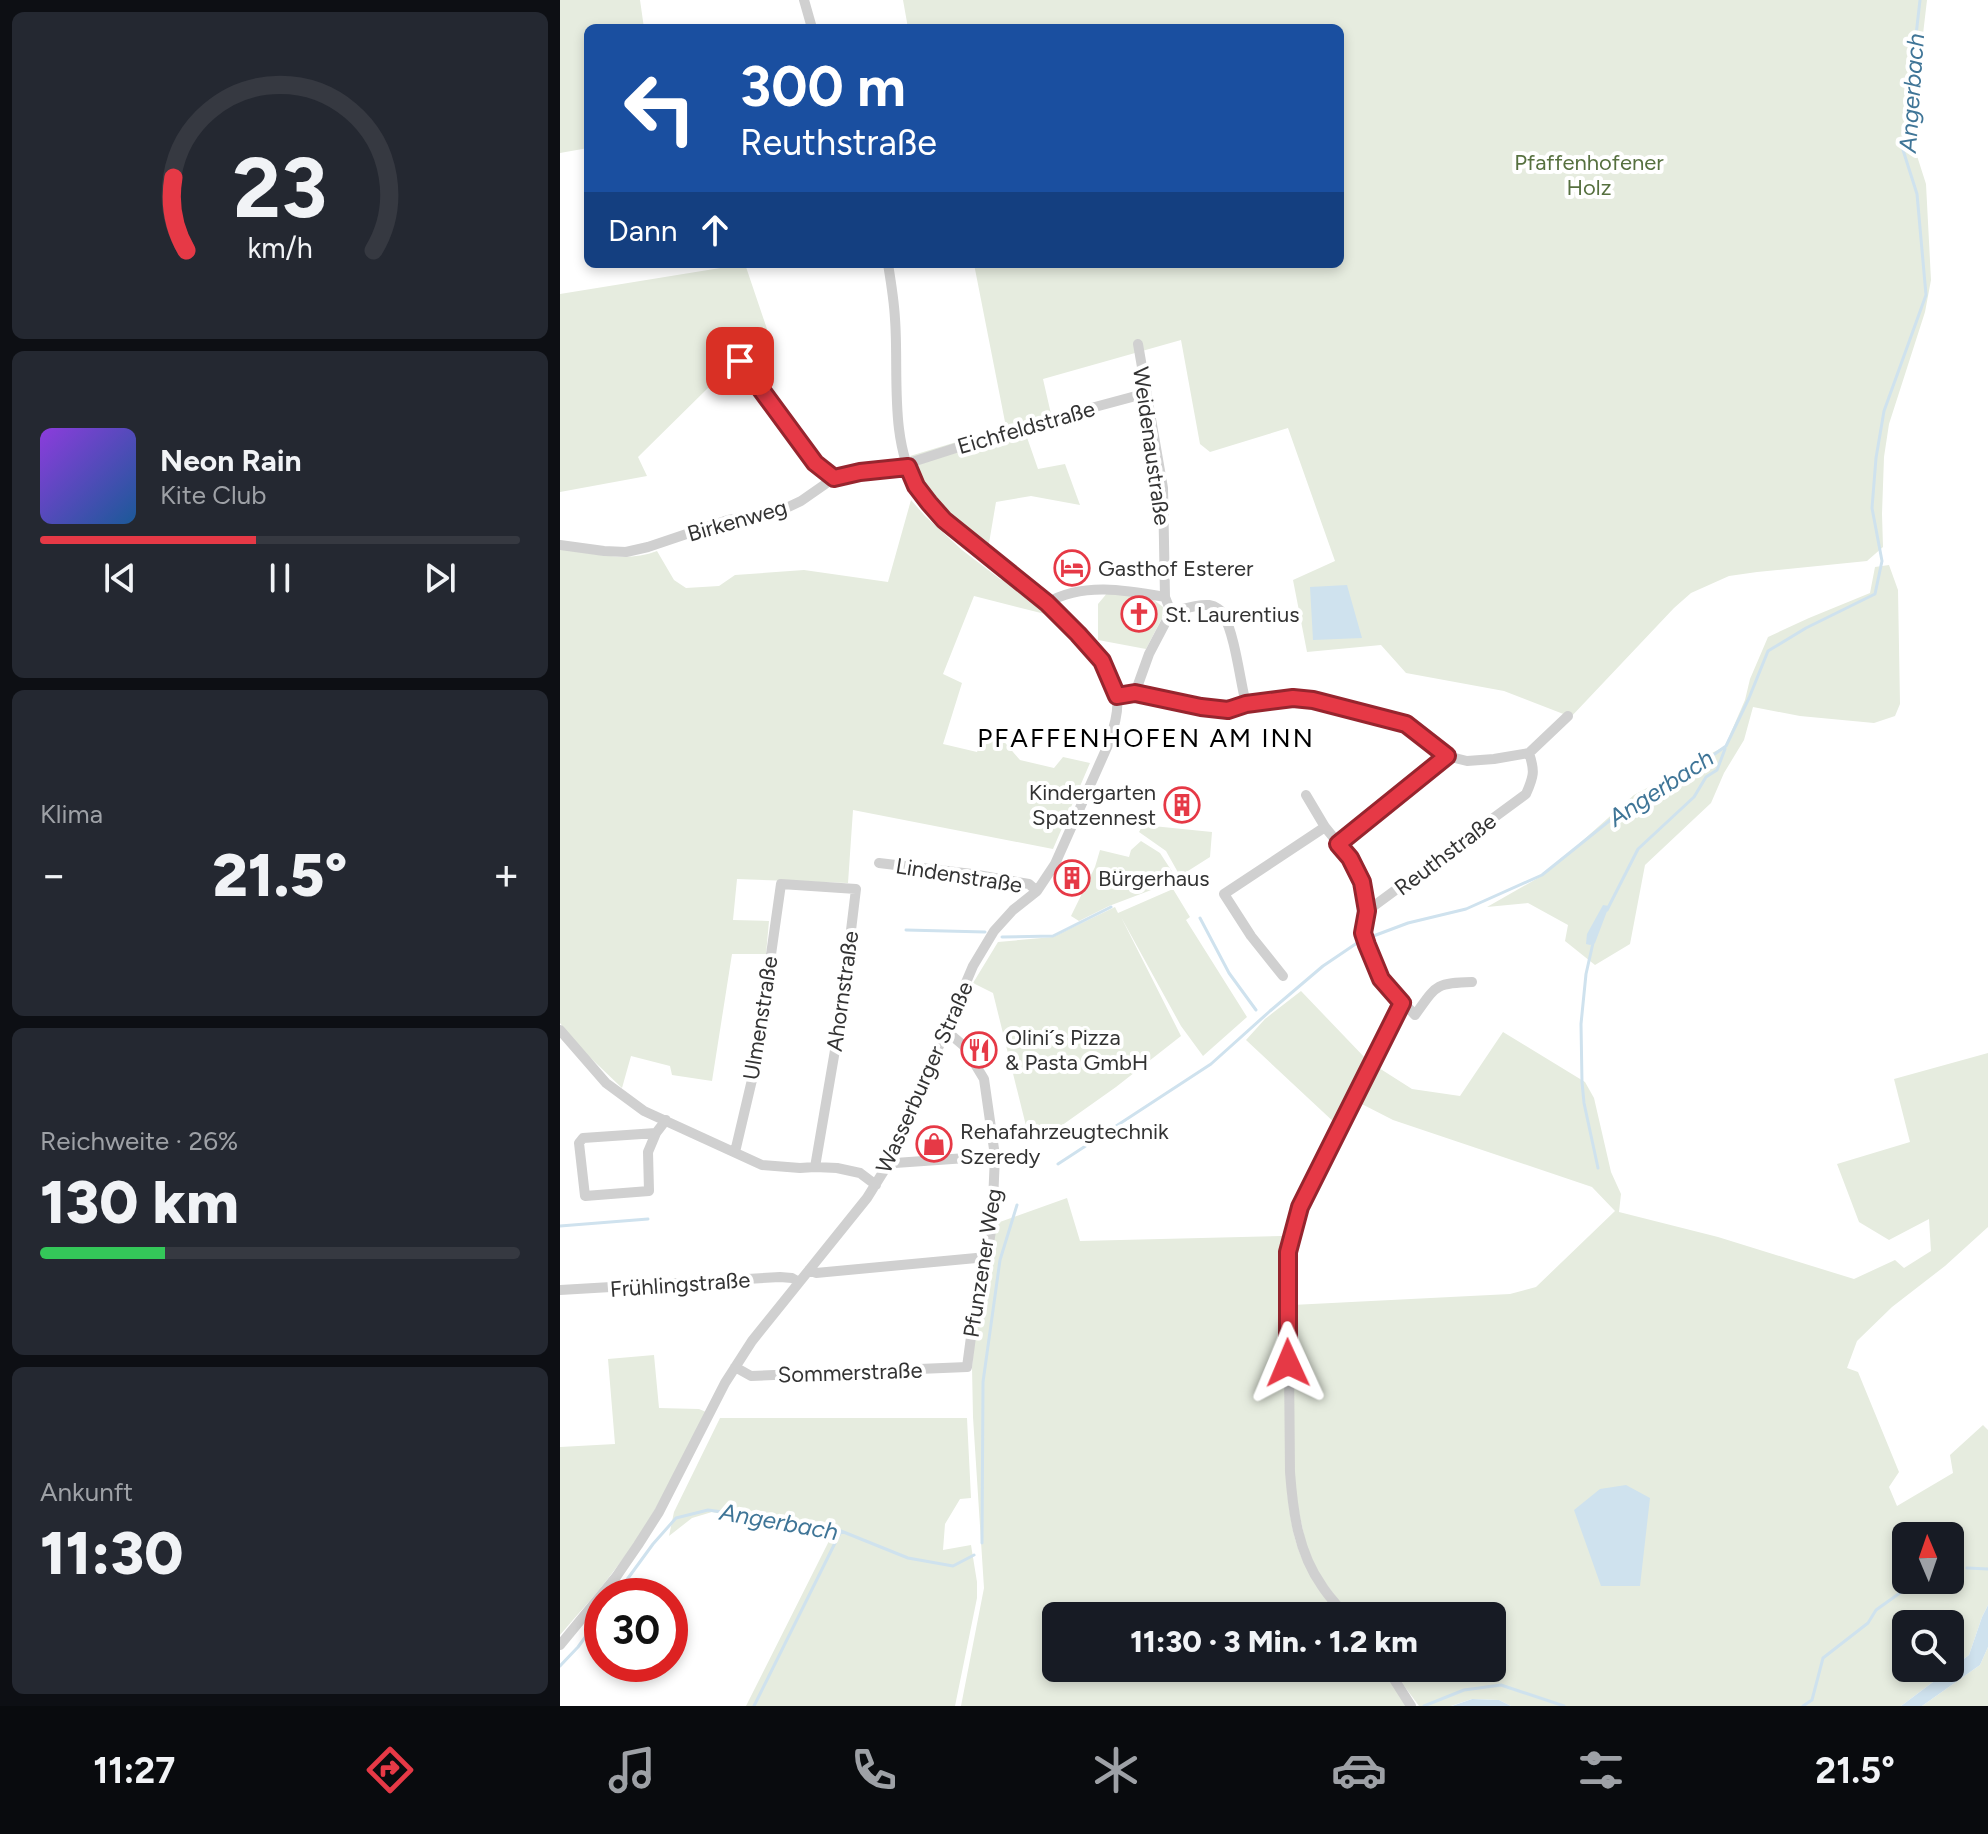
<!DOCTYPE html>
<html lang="de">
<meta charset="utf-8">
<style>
body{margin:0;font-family:Figtree,sans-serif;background:#242831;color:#f1f3f6;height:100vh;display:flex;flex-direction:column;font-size:30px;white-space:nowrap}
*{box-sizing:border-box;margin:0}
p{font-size:26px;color:#9ea1a6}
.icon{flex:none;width:44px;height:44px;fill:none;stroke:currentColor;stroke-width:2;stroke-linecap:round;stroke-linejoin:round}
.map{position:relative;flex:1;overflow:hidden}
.details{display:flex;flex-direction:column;gap:12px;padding:12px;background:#0d0f14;width:560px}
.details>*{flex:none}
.guide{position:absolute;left:24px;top:24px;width:760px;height:244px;border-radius:12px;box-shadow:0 4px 12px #0003;background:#1a4fa0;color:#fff;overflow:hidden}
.needle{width:52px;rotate:358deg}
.buttons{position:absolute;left:1332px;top:1522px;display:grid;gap:16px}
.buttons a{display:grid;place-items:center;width:72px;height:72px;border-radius:12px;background:#171b24;box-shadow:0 4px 12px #0003;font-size:40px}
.speed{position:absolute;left:24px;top:1578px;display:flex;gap:16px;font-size:40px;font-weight:700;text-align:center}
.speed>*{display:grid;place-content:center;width:104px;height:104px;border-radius:50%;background:#171b24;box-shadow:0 4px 12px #0003;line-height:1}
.speed .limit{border:12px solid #d22;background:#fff;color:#111}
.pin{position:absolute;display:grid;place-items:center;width:68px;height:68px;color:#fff;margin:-34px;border-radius:16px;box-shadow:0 4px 12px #0006}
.me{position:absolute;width:88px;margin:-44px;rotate:359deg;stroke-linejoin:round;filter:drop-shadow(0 0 6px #0008)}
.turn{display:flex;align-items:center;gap:28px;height:168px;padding:0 24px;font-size:36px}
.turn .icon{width:104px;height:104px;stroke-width:2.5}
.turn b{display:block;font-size:56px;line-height:68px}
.then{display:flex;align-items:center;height:76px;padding:0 24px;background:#0003;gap:16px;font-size:30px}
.big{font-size:60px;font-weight:800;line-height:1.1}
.details .tile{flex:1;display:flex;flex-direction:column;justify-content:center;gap:12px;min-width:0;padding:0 28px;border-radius:12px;background:#242831}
.details .dial{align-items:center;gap:0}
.dial svg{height:208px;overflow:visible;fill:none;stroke:#363941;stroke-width:7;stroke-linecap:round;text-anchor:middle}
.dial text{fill:#f1f3f6;stroke:none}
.song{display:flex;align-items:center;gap:24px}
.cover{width:96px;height:96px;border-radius:12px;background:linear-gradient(135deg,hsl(270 70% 55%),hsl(210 70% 35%))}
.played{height:8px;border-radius:4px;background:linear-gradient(90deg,#e63946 45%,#363941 45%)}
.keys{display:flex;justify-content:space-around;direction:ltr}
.heat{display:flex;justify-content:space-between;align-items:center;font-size:44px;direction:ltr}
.charge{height:12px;border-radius:6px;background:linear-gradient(90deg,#34c759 26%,#363941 0)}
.trip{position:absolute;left:482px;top:1602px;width:464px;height:80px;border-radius:12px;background:#171b24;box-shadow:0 4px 12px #0003;font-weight:800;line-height:80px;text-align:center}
.menu{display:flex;height:128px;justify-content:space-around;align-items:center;background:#090b0e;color:#9ea1a6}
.menu .icon{width:56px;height:56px}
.menu .active{color:#e63946}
.menu b{font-size:36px;color:#f1f3f6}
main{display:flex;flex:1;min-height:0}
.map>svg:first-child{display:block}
</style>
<main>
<section class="details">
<div class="tile dial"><svg viewBox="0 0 100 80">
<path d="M14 69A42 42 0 1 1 86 69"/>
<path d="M14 69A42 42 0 0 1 9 41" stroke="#e63946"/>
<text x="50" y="56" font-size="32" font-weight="700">23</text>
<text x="50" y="72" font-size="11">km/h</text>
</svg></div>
<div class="tile">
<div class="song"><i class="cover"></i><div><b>Neon Rain</b><p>Kite Club</p></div></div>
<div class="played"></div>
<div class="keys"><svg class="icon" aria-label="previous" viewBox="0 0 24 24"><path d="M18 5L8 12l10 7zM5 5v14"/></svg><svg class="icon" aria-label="pause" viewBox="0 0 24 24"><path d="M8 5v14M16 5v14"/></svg><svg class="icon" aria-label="next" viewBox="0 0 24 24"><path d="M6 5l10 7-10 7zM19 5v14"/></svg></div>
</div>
<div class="tile"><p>Klima</p>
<div class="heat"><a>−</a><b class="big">21.5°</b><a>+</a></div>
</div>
<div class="tile"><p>Reichweite · 26%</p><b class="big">130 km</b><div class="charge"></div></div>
<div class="tile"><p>Ankunft</p><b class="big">11:30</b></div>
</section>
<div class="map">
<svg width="1428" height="1706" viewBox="0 0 1428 1706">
<rect width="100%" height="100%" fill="#fff"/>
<path fill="#e6ecdf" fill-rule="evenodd" d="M0 0H80L84 28H28V148L0 153Z
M343 0H1367L1351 137 1366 184 1371 280 1365 312 1329 424 1324 457 1322 514 1323 547 1307 561 1197 572 1169 576 1131 593 1114 608 1009 719 1006 715 944 691 846 673 821 645 747 652 733 580 775 561 728 428 650 452 640 444 621 340 483 379 491 414 462 423 478 469 505 464 520 505 471 496 436 502 428 549 390 517 372 497 350 456 446 427 414 264H780V28H348Z
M185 264 207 329 172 359 150 386 78 457 87 476 0 492V294Z
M351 500 365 516 402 550 440 579 450 582 489 615 414 596 383 674 402 683 383 744 417 752 425 734 440 737 460 760 494 768 503 757 530 763 493 849 293 810 288 883 177 879 173 920 209 921 206 954H172L152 1081 112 1075 110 1066 71 1056 62 1088 15 1043 0 1023V549C32 553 66 563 97 551L114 580 126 588 159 586 175 575 244 570 328 582Z
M1329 565 1338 590 1340 704 1335 716 1314 723 1240 716 1193 707 1184 740 1164 773 1151 803 1085 865 1070 944 1035 965 1005 941 1008 925 968 903 927 907 985 874 1074 795 1165 746 1185 700 1190 679 1208 637 1249 618 1310 593 1315 567Z
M548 592 590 597 603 607 602 618 586 649 538 640V604Z
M583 825 652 832 650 857 620 876 606 851 579 832Z
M581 841 600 853 615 876 608 880 607 884 549 906 519 921 511 916 535 867 540 850 569 857 571 850Z
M613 889 630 917 626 920 687 1017 643 1056 621 1026 561 917 621 1036 556 1087 484 1138 470 1142 433 993 413 983 438 942 493 937 555 907 558 913Z
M741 991 808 1061 852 1089 900 1096 943 1032 1025 1082 1034 1098 1051 1172 1061 1194 1059 1212 1158 1237 1294 1279 1335 1260 1344 1268 1371 1251 1369 1219 1329 1240 1299 1222 1277 1164 1350 1142 1334 1079 1428 1053V1227L1385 1266 1332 1307 1297 1341 1287 1368 1298 1372 1339 1472 1329 1487 1337 1506 1393 1473 1390 1455 1423 1425 1428 1430V1605L1422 1617 1409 1655 1341 1706H951L939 1700 912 1699 891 1706H859L831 1668H932V1616H790L761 1577 748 1553 736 1499 733 1447 732 1305 950 1294 976 1287 1055 1211 1032 1187 833 1120 792 1099 777 1125 686 1040 705 1019ZM1346 1536H1390V1580H1346ZM1346 1624H1390V1668H1346Z
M507 1198 520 1241 722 1236 727 1488C729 1507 731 1527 737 1545 745 1572 765 1594 781 1616H496V1668H822L840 1691 848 1706H401L424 1588 413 1417 412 1367 416 1327 437 1223Z
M94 1355 99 1408 139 1409 146 1412C123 1456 102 1502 74 1543 52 1576 26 1605 0 1635V1447L55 1444 48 1359Z
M160 1418H407L411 1498 400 1499 385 1524 383 1550 411 1545 417 1582V1598L395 1706H186L272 1535 152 1512 132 1518 109 1536 114 1512Z
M1428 1647V1706H1362L1420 1665Z"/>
<path fill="#cfe2ee" d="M787 585 802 638 753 640 750 587Z
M1043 905 1049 906 1035 943 1030 945 1026 944 1027 934Z
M1066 1485 1090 1498 1080 1586H1041L1014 1510 1040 1489Z
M1428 1605V1647L1420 1665 1362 1706H1341L1409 1655 1422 1617Z
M912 1699 939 1700 951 1706H892Z"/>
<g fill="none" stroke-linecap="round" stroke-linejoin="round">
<path stroke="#cfe2ee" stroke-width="3" d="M1047 910 1078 849 1134 797 1146 777 1157 770 1165 749
M640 918 669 973 696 1010
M346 930 425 932
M442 937 493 936 551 907
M1033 943 1026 974 1021 1024 1022 1082 1024 1103 1038 1168
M498 1164 651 1064 710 1011 763 966 800 941 848 923 906 909 982 875 1084 793 1135 768 1166 746 1189 698 1208 651 1246 628 1315 594 1322 561 1312 508 1316 458 1324 411 1366 295 1357 194 1343 150 1360 0
M0 1226 88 1219
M422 1543 423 1382 440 1260 457 1205
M1407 1568 1428 1569
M55 1596 93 1544 116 1518 148 1510 212 1519 281 1531 348 1558 393 1566 414 1555
M0 1666 18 1647 42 1614
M194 1706 281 1531
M864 1706 904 1690 941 1685 1004 1706
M1243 1706 1252 1700 1263 1658 1308 1623 1316 1610 1344 1590 1347 1580"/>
<path stroke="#d0d0d0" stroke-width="10" d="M244 0 252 28
M180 361 255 463 274 478
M346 464 464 426 587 393
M0 545 44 551 66 552 88 547 168 520 203 515 222 510 241 501 274 478 300 472 348 467
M487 603C522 582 566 590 605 597
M611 612C623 609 637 604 649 605 655 606 662 610 664 616 675 636 680 680 686 704
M575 693 589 654 611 612 605 597 603 488 578 344
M557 696 575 693 641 707 668 710 686 704 709 701 733 698 753 700 846 724 887 756 907 761 934 759 969 753 1008 716
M746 795 765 827 790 858 802 882 807 911 803 933 821 979 855 1015C876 986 874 983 912 982
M778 844 887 756
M319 863 412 874 469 884 477 891
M807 911 966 794C974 776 975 771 969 753
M723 976 691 936 664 894 765 827
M0 1030 46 1083 84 1111 202 1165 240 1168 255 1167 277 1168 300 1173 316 1185
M96 1133 88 1152 89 1191 25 1196 19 1143 23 1138 96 1133 106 1120
M175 1152 195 1067 221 884 296 889 280 1021 255 1167
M330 1161 335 1163 435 1156
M249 1270 256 1273 427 1257
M0 1290 220 1277 232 1278 239 1282
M175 1367 191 1376 407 1367 413 1322 427 1257 432 1224 435 1156 424 1079 404 1046 384 1029
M786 1616C778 1606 769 1597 762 1586 738 1552 733 1512 730 1472L728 1252 732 1231 740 1207 842 1003
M0 1645 56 1577 78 1545 99 1512 165 1383 192 1341 307 1198 330 1161 413 966 434 931 453 910 477 891 495 864 548 745C553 730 559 713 557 697 555 680 542 662 531 649 503 616 470 590 436 563 408 541 376 518 357 487 329 440 339 372 335 319 334 300 331 282 328 264
M827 1668 851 1706"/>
</g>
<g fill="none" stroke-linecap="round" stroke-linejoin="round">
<defs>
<path id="route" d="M180 361 255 463 274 478 300 472 348 467 356 486 369 503 384 520 487 603 518 634 542 661 557 696 575 693 641 707 668 710 686 704 733 698 753 700 846 724 887 756 778 844 790 858 802 882 807 911 803 933 807 945 821 979 842 1003 740 1207 728 1252V1363"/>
</defs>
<use href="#route" stroke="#96252e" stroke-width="20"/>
<use href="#route" stroke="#e63946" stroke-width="14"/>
</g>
<defs>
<symbol id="hotel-ring" viewBox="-11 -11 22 22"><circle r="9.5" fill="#fff" stroke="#e63946" stroke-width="1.5"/><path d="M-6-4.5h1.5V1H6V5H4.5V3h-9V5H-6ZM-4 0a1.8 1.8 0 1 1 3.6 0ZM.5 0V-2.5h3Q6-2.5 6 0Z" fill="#e63946"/></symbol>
<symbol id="church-ring" viewBox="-11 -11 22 22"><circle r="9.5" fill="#fff" stroke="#e63946" stroke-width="1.5"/><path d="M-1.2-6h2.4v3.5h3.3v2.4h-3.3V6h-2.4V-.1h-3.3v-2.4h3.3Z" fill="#e63946"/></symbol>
<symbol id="building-ring" viewBox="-11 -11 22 22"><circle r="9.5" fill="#fff" stroke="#e63946" stroke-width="1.5"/><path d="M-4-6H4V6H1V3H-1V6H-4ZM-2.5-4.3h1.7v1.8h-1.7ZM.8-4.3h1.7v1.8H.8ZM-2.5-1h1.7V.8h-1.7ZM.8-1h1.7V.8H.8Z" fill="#e63946"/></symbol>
<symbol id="restaurant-ring" viewBox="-11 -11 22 22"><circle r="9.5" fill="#fff" stroke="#e63946" stroke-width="1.5"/><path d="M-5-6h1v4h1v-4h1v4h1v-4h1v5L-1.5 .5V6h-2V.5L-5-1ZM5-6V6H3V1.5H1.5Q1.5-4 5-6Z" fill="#e63946"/></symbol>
<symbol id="shop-ring" viewBox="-11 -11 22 22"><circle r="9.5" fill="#fff" stroke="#e63946" stroke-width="1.5"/><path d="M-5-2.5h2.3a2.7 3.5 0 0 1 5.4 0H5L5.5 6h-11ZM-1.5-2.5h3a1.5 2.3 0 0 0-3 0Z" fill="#e63946"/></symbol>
</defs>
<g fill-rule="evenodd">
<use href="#hotel-ring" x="492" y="548" width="40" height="40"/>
<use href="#church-ring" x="559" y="594" width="40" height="40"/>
<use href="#building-ring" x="602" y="785" width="40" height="40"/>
<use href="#building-ring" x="492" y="858" width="40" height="40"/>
<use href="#restaurant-ring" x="399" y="1030" width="40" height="40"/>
<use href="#shop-ring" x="354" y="1124" width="40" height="40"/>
</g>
<g text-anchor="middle" stroke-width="8" stroke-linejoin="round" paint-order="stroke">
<g font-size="22" fill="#56703f" stroke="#fff">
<text x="1029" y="170">Pfaffenhofener<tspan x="1029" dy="25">Holz</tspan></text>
</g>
<g font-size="22" fill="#333" stroke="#fff">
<text transform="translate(466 427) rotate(-16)" y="8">Eichfeldstraße</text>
<text transform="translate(592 446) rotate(82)" y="8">Weidenaustraße</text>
<text transform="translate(177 520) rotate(-16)" y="8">Birkenweg</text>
<text transform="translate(885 854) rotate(-37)" y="8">Reuthstraße</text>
<text transform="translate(399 875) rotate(9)" y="8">Lindenstraße</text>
<text transform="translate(282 991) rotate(-82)" y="8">Ahornstraße</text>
<text transform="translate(200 1018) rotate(-81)" y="8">Ulmenstraße</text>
<text transform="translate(364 1077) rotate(-66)" y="8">Wasserburger Straße</text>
<text transform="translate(422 1263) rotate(-81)" y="8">Pfunzener Weg</text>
<text transform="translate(120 1284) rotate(-4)" y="8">Frühlingstraße</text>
<text transform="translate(290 1372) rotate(-2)" y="8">Sommerstraße</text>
</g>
<g font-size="22" fill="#333" stroke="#fff" text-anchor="start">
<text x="538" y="576">Gasthof Esterer</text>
<text x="605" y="622">St. Laurentius</text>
<text x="596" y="800" text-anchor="end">Kindergarten<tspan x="596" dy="25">Spatzennest</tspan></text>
<text x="538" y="886">Bürgerhaus</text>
<text x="445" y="1045">Olini´s Pizza<tspan x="445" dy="25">&amp; Pasta GmbH</tspan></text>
<text x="400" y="1139">Rehafahrzeugtechnik<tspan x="400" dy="25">Szeredy</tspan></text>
</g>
<g font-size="24" font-style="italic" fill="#3f7597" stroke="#fff">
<text transform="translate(1352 93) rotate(-86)" y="8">Angerbach</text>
<text transform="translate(1101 788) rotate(-33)" y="8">Angerbach</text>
<text transform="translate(219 1522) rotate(10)" y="8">Angerbach</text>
</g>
<g font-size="26" letter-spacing="2" fill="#000" stroke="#fff">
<text x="586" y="747">PFAFFENHOFEN AM INN</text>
</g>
</g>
</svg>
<div class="buttons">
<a><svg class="needle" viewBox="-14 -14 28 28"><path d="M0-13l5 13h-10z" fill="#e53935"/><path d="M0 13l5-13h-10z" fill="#9ea1a6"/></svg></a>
<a><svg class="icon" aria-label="search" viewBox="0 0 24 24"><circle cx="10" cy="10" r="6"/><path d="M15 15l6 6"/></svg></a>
</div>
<div class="speed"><div class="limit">30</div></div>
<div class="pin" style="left:180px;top:361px;background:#d93025"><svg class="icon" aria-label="arrive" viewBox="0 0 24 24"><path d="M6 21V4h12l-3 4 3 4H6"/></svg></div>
<svg class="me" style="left:728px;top:1363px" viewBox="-20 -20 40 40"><path d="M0-17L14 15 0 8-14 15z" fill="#e63946" stroke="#fff" stroke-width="4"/></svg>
<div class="trip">11:30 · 3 Min. · 1.2 km</div>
<div class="guide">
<div class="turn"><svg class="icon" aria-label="left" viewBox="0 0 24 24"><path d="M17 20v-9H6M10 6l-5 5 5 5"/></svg><div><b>300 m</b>Reuthstraße</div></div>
<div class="then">Dann<svg class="icon" aria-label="ahead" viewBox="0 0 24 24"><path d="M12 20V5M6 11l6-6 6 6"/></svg></div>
</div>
</div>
</main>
<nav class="menu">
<b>11:27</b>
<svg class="icon active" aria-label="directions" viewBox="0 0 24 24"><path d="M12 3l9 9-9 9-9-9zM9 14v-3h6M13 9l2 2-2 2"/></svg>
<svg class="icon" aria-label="music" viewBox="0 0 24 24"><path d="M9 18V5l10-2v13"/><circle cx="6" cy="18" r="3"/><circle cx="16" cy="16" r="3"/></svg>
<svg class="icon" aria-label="phone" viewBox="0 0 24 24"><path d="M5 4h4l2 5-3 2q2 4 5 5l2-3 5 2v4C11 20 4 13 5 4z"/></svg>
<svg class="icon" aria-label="climate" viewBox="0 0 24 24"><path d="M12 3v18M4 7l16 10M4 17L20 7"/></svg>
<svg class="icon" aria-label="car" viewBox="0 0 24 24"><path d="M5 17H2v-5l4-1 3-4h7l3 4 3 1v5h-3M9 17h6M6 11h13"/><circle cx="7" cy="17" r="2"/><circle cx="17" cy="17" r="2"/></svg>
<svg class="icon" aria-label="filters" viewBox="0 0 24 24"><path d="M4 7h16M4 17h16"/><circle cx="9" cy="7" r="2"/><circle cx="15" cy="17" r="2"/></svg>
<b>21.5°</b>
</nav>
